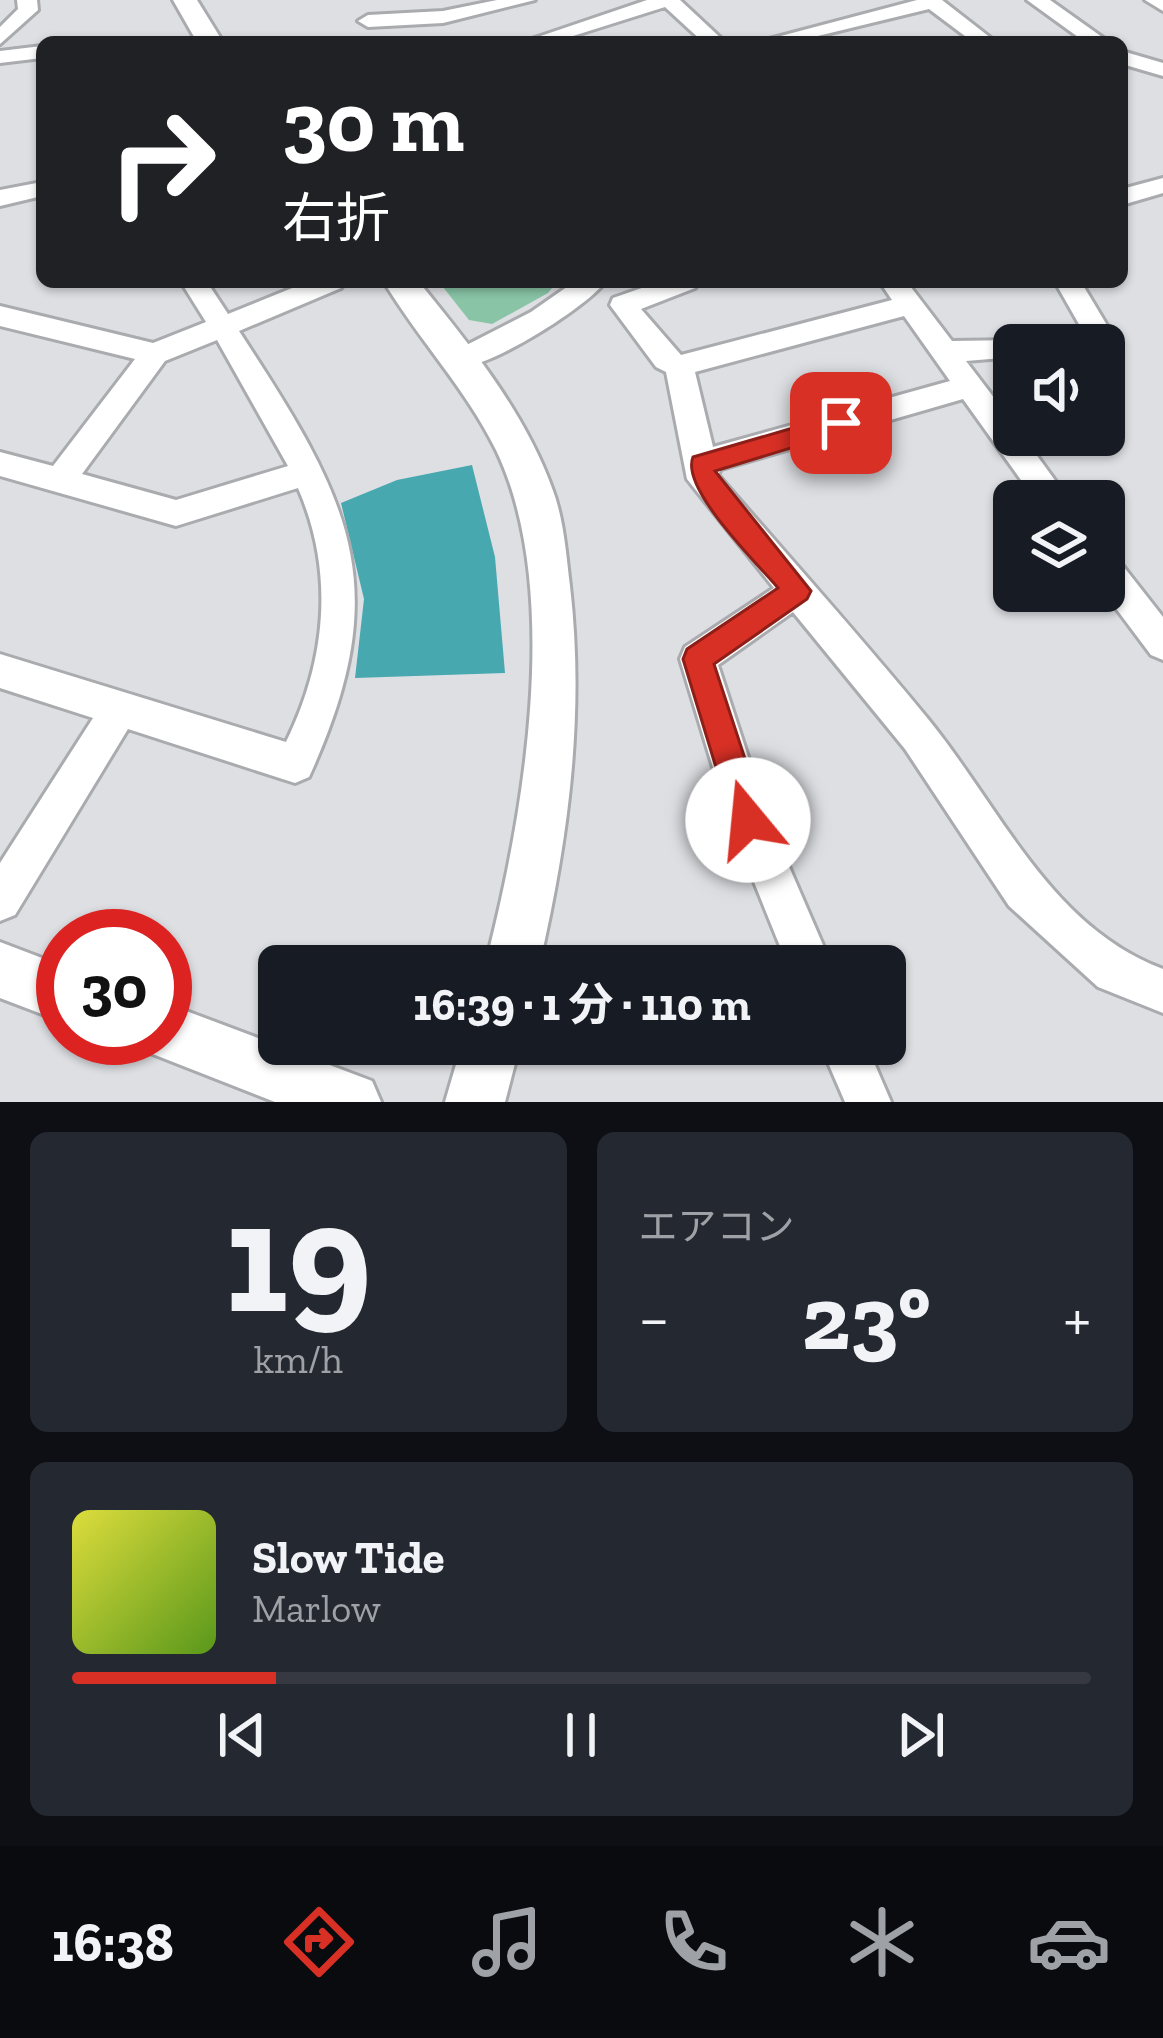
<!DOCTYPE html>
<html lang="ja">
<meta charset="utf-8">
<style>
body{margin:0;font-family:"Zilla Slab","Noto Sans JP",serif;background:#242831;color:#f1f3f6;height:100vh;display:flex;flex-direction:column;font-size:45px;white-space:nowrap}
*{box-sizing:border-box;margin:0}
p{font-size:39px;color:#9ea1a6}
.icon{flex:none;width:66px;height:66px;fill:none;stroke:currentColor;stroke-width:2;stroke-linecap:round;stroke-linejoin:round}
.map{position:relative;height:1102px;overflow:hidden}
.side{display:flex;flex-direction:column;gap:30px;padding:30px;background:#0d0f14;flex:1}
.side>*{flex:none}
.banner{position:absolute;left:36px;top:36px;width:1092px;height:252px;border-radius:18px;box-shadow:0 3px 9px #0004;background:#202124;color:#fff;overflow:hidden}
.controls{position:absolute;left:993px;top:324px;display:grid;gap:24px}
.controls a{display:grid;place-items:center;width:132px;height:132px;border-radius:18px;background:#171b24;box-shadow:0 3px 9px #0004;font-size:60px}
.speed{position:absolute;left:36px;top:909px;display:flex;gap:24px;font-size:60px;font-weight:700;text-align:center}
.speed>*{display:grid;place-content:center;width:156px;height:156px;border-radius:50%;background:#171b24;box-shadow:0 3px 9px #0004;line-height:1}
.speed .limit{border:18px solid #d22;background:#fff;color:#111}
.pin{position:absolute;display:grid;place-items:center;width:102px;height:102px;color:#fff;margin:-51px;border-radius:24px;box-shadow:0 6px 18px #0006}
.me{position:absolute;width:132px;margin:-66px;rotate:343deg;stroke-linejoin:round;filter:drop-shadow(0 0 9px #0008)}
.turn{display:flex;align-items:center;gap:42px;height:252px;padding:0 48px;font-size:54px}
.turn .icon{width:156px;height:156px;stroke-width:2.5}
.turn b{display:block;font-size:84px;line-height:102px}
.big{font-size:90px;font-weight:700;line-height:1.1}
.side .card{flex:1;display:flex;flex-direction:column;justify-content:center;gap:18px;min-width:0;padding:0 42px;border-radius:18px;background:#242831}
.side .dial{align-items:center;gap:0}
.dial b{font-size:156px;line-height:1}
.song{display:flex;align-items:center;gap:36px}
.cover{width:144px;height:144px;border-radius:18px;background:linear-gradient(135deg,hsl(60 70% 55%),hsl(90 70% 35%))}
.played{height:12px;border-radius:6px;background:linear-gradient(90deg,#d93025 20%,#363941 20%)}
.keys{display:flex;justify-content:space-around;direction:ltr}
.heat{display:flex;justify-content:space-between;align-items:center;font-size:66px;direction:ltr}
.side .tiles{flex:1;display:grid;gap:30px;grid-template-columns:1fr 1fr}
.card:last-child{grid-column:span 2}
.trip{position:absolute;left:258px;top:945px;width:648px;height:120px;border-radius:18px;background:#171b24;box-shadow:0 3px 9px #0004;font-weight:700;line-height:120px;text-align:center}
.tabs{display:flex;height:192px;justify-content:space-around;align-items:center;background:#090b0e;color:#9ea1a6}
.tabs .icon{width:84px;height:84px}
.tabs .on{color:#d93025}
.tabs b{font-size:54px;color:#f1f3f6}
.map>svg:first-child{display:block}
</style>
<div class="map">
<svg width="1163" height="1102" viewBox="0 0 1163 1102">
<rect width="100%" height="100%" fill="#dedfe3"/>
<path fill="#88c4a5" d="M439 282H557L548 293 492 324 469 320Z"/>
<path fill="#48a8b0" d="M472 465 495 557 505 673 355 678 364 599 341 503 397 480Z"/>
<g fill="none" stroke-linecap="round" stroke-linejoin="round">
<defs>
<path id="minor" d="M17 0H37L38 10 0 44V27L18 9Z
M497 0H535L443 23 368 27 358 21 368 15 443 11Z
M647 0H680L725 42H703L665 7 554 42H523Z
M917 0H942L996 42H973L929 9 793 42H758Z
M1027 0H1050L1109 42H1085Z
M1145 0H1163V11Z
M42 46V58L0 63V51Z
M1122 51 1163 63V76L1122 64Z
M1163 178V193L1122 205V189Z
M42 182V196L0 206V190Z
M181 282H207L228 314 307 282H345L341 288 239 331C348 498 398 583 309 777L295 783 128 729 15 915 0 921V863L93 718 0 688V654L286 742C326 661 335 573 298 488L176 526 0 476V452L53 466 135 359 0 326V306L153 343 206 322ZM217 340 288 466 176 500 82 474 165 361Z
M574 282H605C587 307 479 376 451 367L447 360 451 353 531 312Z
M659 282H699L695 288 641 309 681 355 892 300 880 282H907L952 341 1024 340 1027 345H1014V357L966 361 1014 424V435H1022L1070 501H1036L963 399 721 469 718 475C788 556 860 636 928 719 1000 807 1050 927 1163 969V1013L1098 987 1009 906 905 749 793 612 718 665 768 818 832 966H788L729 820 680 659 685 647 774 588 687 479 666 372 656 367 610 305 613 298ZM904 316 950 381 713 447 695 372Z
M1055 282H1081L1117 342 1113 349 1036 345 1050 335 1084 333Z
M1104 553 1116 557 1163 617V660L1151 655 1103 591Z
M820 1044H866L891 1102H845Z"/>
<path id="tertiary" d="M173 0H197L223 42H197Z
M384 282H419C470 345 524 411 552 488 564 519 566 554 570 586 585 715 568 841 539 966H485C523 820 564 591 496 450 466 389 419 340 384 282Z
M0 942 63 966V1022L0 998Z
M165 1003 372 1081 381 1102H275L145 1051 139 1038H165Z
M462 1044H520L505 1102H445Z"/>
</defs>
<use href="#minor" stroke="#a9abae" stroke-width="6"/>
<use href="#tertiary" stroke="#a9abae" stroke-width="6"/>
<use href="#minor" fill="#fff" fill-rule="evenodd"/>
<use href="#tertiary" fill="#fff" fill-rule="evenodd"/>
</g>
<path fill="#d93025" stroke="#8d1f18" stroke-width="3" d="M841 414 853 423 850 430 715 471 811 591 807 599 714 664 765 820 760 832 748 837 737 832 732 820 683 659 687 649 778 588C756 562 680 488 693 457Z"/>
</svg>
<div class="controls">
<a><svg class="icon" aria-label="sound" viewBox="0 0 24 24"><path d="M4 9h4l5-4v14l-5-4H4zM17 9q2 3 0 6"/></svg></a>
<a><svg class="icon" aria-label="layers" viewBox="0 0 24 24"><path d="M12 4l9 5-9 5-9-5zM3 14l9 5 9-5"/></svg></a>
</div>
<div class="speed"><div class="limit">30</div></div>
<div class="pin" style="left:841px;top:423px;background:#d93025"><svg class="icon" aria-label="arrive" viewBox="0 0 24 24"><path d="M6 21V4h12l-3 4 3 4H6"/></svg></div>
<svg class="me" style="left:748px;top:820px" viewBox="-20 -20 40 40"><circle r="19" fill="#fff"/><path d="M0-13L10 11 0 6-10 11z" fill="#d93025"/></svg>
<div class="trip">16:39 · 1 分 · 110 m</div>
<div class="banner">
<div class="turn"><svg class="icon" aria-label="right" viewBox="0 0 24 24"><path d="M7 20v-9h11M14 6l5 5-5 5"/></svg><div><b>30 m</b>右折</div></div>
</div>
</div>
<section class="side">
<div class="tiles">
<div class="card dial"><b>19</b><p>km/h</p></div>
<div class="card"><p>エアコン</p>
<div class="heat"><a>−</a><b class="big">23°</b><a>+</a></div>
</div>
<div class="card">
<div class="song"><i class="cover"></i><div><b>Slow Tide</b><p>Marlow</p></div></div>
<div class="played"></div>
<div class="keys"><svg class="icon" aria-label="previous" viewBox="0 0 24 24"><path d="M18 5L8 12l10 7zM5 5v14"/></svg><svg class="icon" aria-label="pause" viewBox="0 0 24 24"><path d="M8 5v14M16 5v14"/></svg><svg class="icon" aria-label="next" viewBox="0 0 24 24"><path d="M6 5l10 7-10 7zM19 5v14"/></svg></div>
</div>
</div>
</section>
<nav class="tabs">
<b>16:38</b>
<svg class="icon on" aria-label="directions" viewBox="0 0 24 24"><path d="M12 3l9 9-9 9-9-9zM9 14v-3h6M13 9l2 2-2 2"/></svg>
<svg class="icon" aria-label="music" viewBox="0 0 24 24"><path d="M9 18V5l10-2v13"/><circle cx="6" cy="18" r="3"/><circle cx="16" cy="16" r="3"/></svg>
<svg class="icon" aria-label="phone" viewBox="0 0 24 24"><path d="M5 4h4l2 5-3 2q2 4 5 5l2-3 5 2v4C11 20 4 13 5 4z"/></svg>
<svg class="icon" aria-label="climate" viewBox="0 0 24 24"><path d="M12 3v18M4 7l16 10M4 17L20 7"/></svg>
<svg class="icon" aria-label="car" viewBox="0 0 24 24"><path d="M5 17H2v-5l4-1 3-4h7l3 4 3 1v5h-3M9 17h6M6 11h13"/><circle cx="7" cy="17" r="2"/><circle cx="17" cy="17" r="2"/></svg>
</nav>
